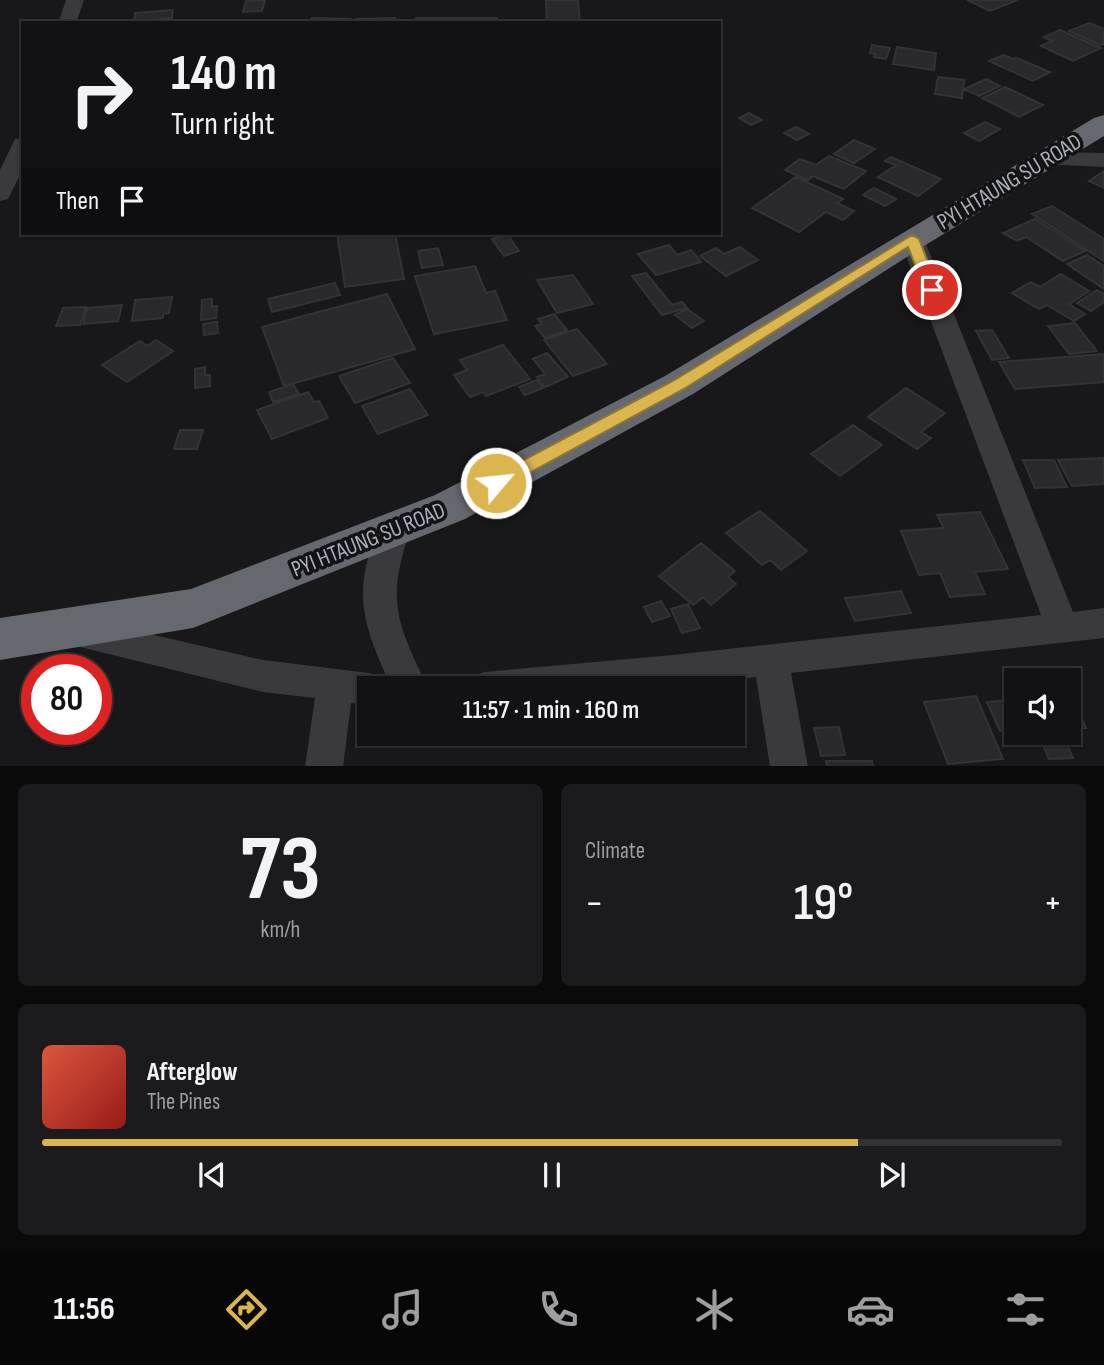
<!DOCTYPE html>
<meta charset="utf-8">
<style>
body{margin:0;font-family:"Sofia Sans Condensed",sans-serif;background:#1b1b1d;color:#f1f3f6;height:100vh;display:flex;flex-direction:column;font-size:26px;white-space:nowrap}
*{box-sizing:border-box;margin:0}
p{font-size:23px;color:#9c9ea0}
.icon{flex:none;width:38px;height:38px;fill:none;stroke:currentColor;stroke-width:2;stroke-linecap:round;stroke-linejoin:round}
.map{position:relative;height:766px;overflow:hidden}
.sheet{display:flex;flex-direction:column;gap:18px;padding:18px;background:#0a0a0b;flex:1}
.sheet>*{flex:none}
.top-card{position:absolute;left:21px;top:21px;width:700px;height:214px;border-radius:0px;box-shadow:0 2px 5px #0004,0 0 0 2px #313234;background:#121214;color:#f1f3f6;overflow:hidden}
.tools{position:absolute;left:1004px;top:668px;display:grid;gap:14px}
.tools a{display:grid;place-items:center;width:77px;height:77px;border-radius:0px;background:#121214;box-shadow:0 2px 5px #0004,0 0 0 2px #313234;font-size:35px}
.speed{position:absolute;left:21px;top:654px;display:flex;gap:14px;font-size:35px;font-weight:700;text-align:center}
.speed>*{display:grid;place-content:center;width:91px;height:91px;border-radius:50%;background:#121214;box-shadow:0 2px 5px #0004,0 0 0 2px #313234;line-height:1}
.speed .limit{border:10px solid #d22;background:#fff;color:#111}
.pin{position:absolute;display:grid;place-items:center;width:60px;height:60px;color:#fff;margin:-30px;border:4px solid #fff;border-radius:50%;box-shadow:0 2px 7px #0007}
.me{position:absolute;width:77px;margin:-38px;rotate:62deg;stroke-linejoin:round;filter:drop-shadow(0 0 5px #0008)}
.turn{display:flex;align-items:center;gap:24px;height:147px;padding:0 35px;font-size:32px}
.turn .icon{width:91px;height:91px;stroke-width:2.5}
.turn b{display:block;font-size:49px;line-height:60px}
.then{display:flex;align-items:center;height:66px;padding:0 35px;background:#0003;gap:14px;font-size:26px}
.big{font-size:52px;font-weight:600;line-height:1.1}
.sheet .widget{flex:1;display:flex;flex-direction:column;justify-content:center;gap:10px;min-width:0;padding:0 24px;border-radius:10px;background:#1b1b1d}
.sheet .dial{align-items:center;gap:0}
.dial b{font-size:91px;line-height:1}
.song{display:flex;align-items:center;gap:21px}
.cover{width:84px;height:84px;border-radius:10px;background:linear-gradient(135deg,hsl(10 70% 55%),hsl(0 70% 35%))}
.played{height:7px;border-radius:4px;background:linear-gradient(90deg,#dbb64f 80%,#313234 80%)}
.keys{display:flex;justify-content:space-around;direction:ltr}
.heat{display:flex;justify-content:space-between;align-items:center;font-size:38px;direction:ltr}
.sheet .tiles{flex:1;display:grid;gap:18px;grid-template-columns:1fr 1fr}
.widget:last-child{grid-column:span 2}
.trip{position:absolute;left:357px;top:676px;width:388px;height:70px;border-radius:0px;background:#121214;box-shadow:0 2px 5px #0004,0 0 0 2px #313234;font-weight:600;line-height:70px;text-align:center}
.tabs{display:flex;height:112px;justify-content:space-around;align-items:center;background:#070708;color:#9c9ea0}
.tabs .icon{width:49px;height:49px}
.tabs .on{color:#dbb64f}
.tabs b{font-size:32px;color:#f1f3f6}
.map>svg:first-child{display:block}
</style>
<div class="map">
<svg width="1104" height="767" viewBox="0 0 1104 767">
<rect width="100%" height="100%" fill="#18181a"/>
<path fill="#29282b" stroke="#333336" stroke-width="2" d="M265 0 262 11 243 12 246 1Z
M546 0H578L580 23H547Z
M967 0H1018L990 11Z
M173 10 172 18 134 22 135 13Z
M312 18 350 19 348 23H310Z
M395 18 394 23H355L356 19Z
M416 18H497L496 23H415Z
M1089 23 1104 29V44L1100 45 1069 31Z
M1060 30 1101 48 1073 61 1041 46 1052 41 1044 37Z
M872 45 890 48 886 59 874 57 875 54 870 53Z
M897 47 936 53 934 70 893 64Z
M1003 55 1013 59 1017 58 1050 72 1033 81 989 61Z
M938 77 964 80 962 98 935 94Z
M986 79 1000 86 979 96 964 89Z
M1005 87 1043 105 1019 117 982 98Z
M749 113 762 120 751 125 739 118Z
M985 122 1000 129 979 141 964 133Z
M796 127 809 134 797 140 784 133Z
M854 140 875 149 854 163 834 154Z
M829 156 866 171 844 189 813 176 808 180 785 170 800 159 816 165Z
M891 157 941 179 918 196 878 177 896 165 885 161Z
M1104 171V188L1089 181Z
M796 177 843 199 837 203 854 211 843 220 826 212 799 232 752 208Z
M874 188 896 199 885 206 863 195Z
M1052 206 1104 239V261L1032 214Z
M1035 219 1085 251 1063 261 1026 237 1017 241 1003 233Z
M337 233H395L404 279 345 287Z
M508 235 519 251 504 256 492 239Z
M669 245 677 255 691 250 701 262 656 275 638 254Z
M740 247 758 260 726 276 700 256 716 248 724 254Z
M438 248 443 265 422 268 418 251Z
M1087 255 1104 266V289L1067 264Z
M475 266 486 293 495 291 507 320 434 334 415 276Z
M646 273 672 305 682 302 687 308 662 315 632 276Z
M1061 274 1089 291 1069 304 1085 314 1074 321 1047 305 1039 309 1012 293 1031 282 1040 287Z
M573 275 593 304 557 313 537 280Z
M335 283 340 295 272 312 268 299Z
M1097 290 1104 294V302L1091 311 1077 303Z
M387 294 415 349 284 386 262 327Z
M172 297 169 313 163 314V318L132 321 135 300Z
M212 299V307L217 306 216 318 201 320 202 300Z
M122 305 118 321 83 324 87 308Z
M86 307 80 325 56 326 63 308Z
M687 309 704 321 692 328 675 315Z
M554 314 567 330 545 338 535 326 542 324 538 319Z
M217 322 218 333 204 335 203 324Z
M1075 323 1097 351 1069 354 1048 326Z
M577 329 607 364 573 376 544 340Z
M992 330 1009 358 992 360 976 331Z
M156 340 173 351 127 382 102 365 140 341 147 346Z
M503 345 530 379 486 396 483 392 470 397 454 375 467 370 460 360Z
M547 353 568 377 545 387 537 377 545 374 533 359Z
M1104 354V382L1015 389 999 362Z
M393 358 410 383 355 403 339 376Z
M205 367V375H210V386L195 388V369Z
M537 380 543 388 525 395 519 387Z
M293 384 299 394 273 402 269 392Z
M906 388 945 413 921 432 931 438 917 449 868 417Z
M410 389 428 415 378 434 362 406Z
M308 392 314 402 319 401 328 418 272 439 257 410Z
M853 425 882 445 840 476 811 454Z
M180 430H203L197 449H174Z
M1104 458V484L1072 486 1058 460Z
M1023 460H1054L1067 487 1035 488Z
M760 511 807 551 781 570 770 560 762 565 726 533Z
M980 512 1008 569 975 572 985 594 950 597 940 573 919 575 901 531 944 528 937 515Z
M701 543 735 571 728 577 736 584 711 605 703 597 693 605 659 576Z
M901 591 911 613 855 621 845 598Z
M661 601 670 616 652 622 644 607Z
M688 604 700 628 682 633 671 609Z
M976 696 1003 759 948 764 924 702Z
M1017 699V729L1000 731 987 702Z
M1069 699H1073L1086 728 1069 729Z
M839 727 845 755 821 756 814 728Z
M1038 733H1062L1073 758 1049 759Z
M826 761H872L873 767H827Z"/>
<g fill="none" stroke-linecap="round" stroke-linejoin="round">
<path fill="#3a3a3e" fill-rule="evenodd" d="M66 0H84L76 23H58Z
M23 138V169L8 199 0 201V170L15 139Z
M1049 152 1104 153V167L1041 164 1038 159 1041 154Z
M912 232 921 234 924 239 1073 612 1104 608V638L791 673 808 767H770L756 677 662 688H466L471 677 484 672 673 655 1041 615 900 239 903 234Z
M395 516 406 520 411 529C385 601 397 622 428 688H392C362 624 349 587 384 520Z
M80 618 263 660 369 673 382 678 386 688H369V705L351 703 343 767H305L315 698 263 692 68 644 63 633 68 622Z"/>
<path fill="#66686f" fill-rule="evenodd" d="M1104 115V136L924 246 693 394 465 519 193 628 0 660V618L191 589 435 495 665 376 1094 118Z"/>
</g>
<path fill="#dbb64f" stroke="#8e7633" stroke-width="2" d="M912 235 919 239 939 290 937 294H927L925 290 908 247 684 389 502 488H490L487 483 490 478 673 381Z"/>
<g text-anchor="middle" stroke-width="7" stroke-linejoin="round" paint-order="stroke">
<g font-size="23" fill="#acafb8" stroke="#131315">
<text transform="translate(1009 181) rotate(-31)" y="8">PYI HTAUNG SU ROAD</text>
<text transform="translate(368 539) rotate(-22)" y="8">PYI HTAUNG SU ROAD</text>
</g>
</g>
</svg>
<div class="tools">
<a><svg class="icon" aria-label="sound" viewBox="0 0 24 24"><path d="M4 9h4l5-4v14l-5-4H4zM17 9q2 3 0 6"/></svg></a>
</div>
<div class="speed"><div class="limit">80</div></div>
<div class="pin" style="left:932px;top:290px;background:#d93025"><svg class="icon" aria-label="arrive" viewBox="0 0 24 24"><path d="M6 21V4h12l-3 4 3 4H6"/></svg></div>
<svg class="me" style="left:496px;top:483px" viewBox="-20 -20 40 40"><circle r="17" fill="#dbb64f" stroke="#fff" stroke-width="3"/><path d="M0-11L8 9 0 5-8 9z" fill="#fff"/></svg>
<div class="trip">11:57 · 1 min · 160 m</div>
<div class="top-card">
<div class="turn"><svg class="icon" aria-label="right" viewBox="0 0 24 24"><path d="M7 20v-9h11M14 6l5 5-5 5"/></svg><div><b>140 m</b>Turn right</div></div>
<div class="then">Then<svg class="icon" aria-label="arrive" viewBox="0 0 24 24"><path d="M6 21V4h12l-3 4 3 4H6"/></svg></div>
</div>
</div>
<section class="sheet">
<div class="tiles">
<div class="widget dial"><b>73</b><p>km/h</p></div>
<div class="widget"><p>Climate</p>
<div class="heat"><a>−</a><b class="big">19°</b><a>+</a></div>
</div>
<div class="widget">
<div class="song"><i class="cover"></i><div><b>Afterglow</b><p>The Pines</p></div></div>
<div class="played"></div>
<div class="keys"><svg class="icon" aria-label="previous" viewBox="0 0 24 24"><path d="M18 5L8 12l10 7zM5 5v14"/></svg><svg class="icon" aria-label="pause" viewBox="0 0 24 24"><path d="M8 5v14M16 5v14"/></svg><svg class="icon" aria-label="next" viewBox="0 0 24 24"><path d="M6 5l10 7-10 7zM19 5v14"/></svg></div>
</div>
</div>
</section>
<nav class="tabs">
<b>11:56</b>
<svg class="icon on" aria-label="directions" viewBox="0 0 24 24"><path d="M12 3l9 9-9 9-9-9zM9 14v-3h6M13 9l2 2-2 2"/></svg>
<svg class="icon" aria-label="music" viewBox="0 0 24 24"><path d="M9 18V5l10-2v13"/><circle cx="6" cy="18" r="3"/><circle cx="16" cy="16" r="3"/></svg>
<svg class="icon" aria-label="phone" viewBox="0 0 24 24"><path d="M5 4h4l2 5-3 2q2 4 5 5l2-3 5 2v4C11 20 4 13 5 4z"/></svg>
<svg class="icon" aria-label="climate" viewBox="0 0 24 24"><path d="M12 3v18M4 7l16 10M4 17L20 7"/></svg>
<svg class="icon" aria-label="car" viewBox="0 0 24 24"><path d="M5 17H2v-5l4-1 3-4h7l3 4 3 1v5h-3M9 17h6M6 11h13"/><circle cx="7" cy="17" r="2"/><circle cx="17" cy="17" r="2"/></svg>
<svg class="icon" aria-label="filters" viewBox="0 0 24 24"><path d="M4 7h16M4 17h16"/><circle cx="9" cy="7" r="2"/><circle cx="15" cy="17" r="2"/></svg>
</nav>
